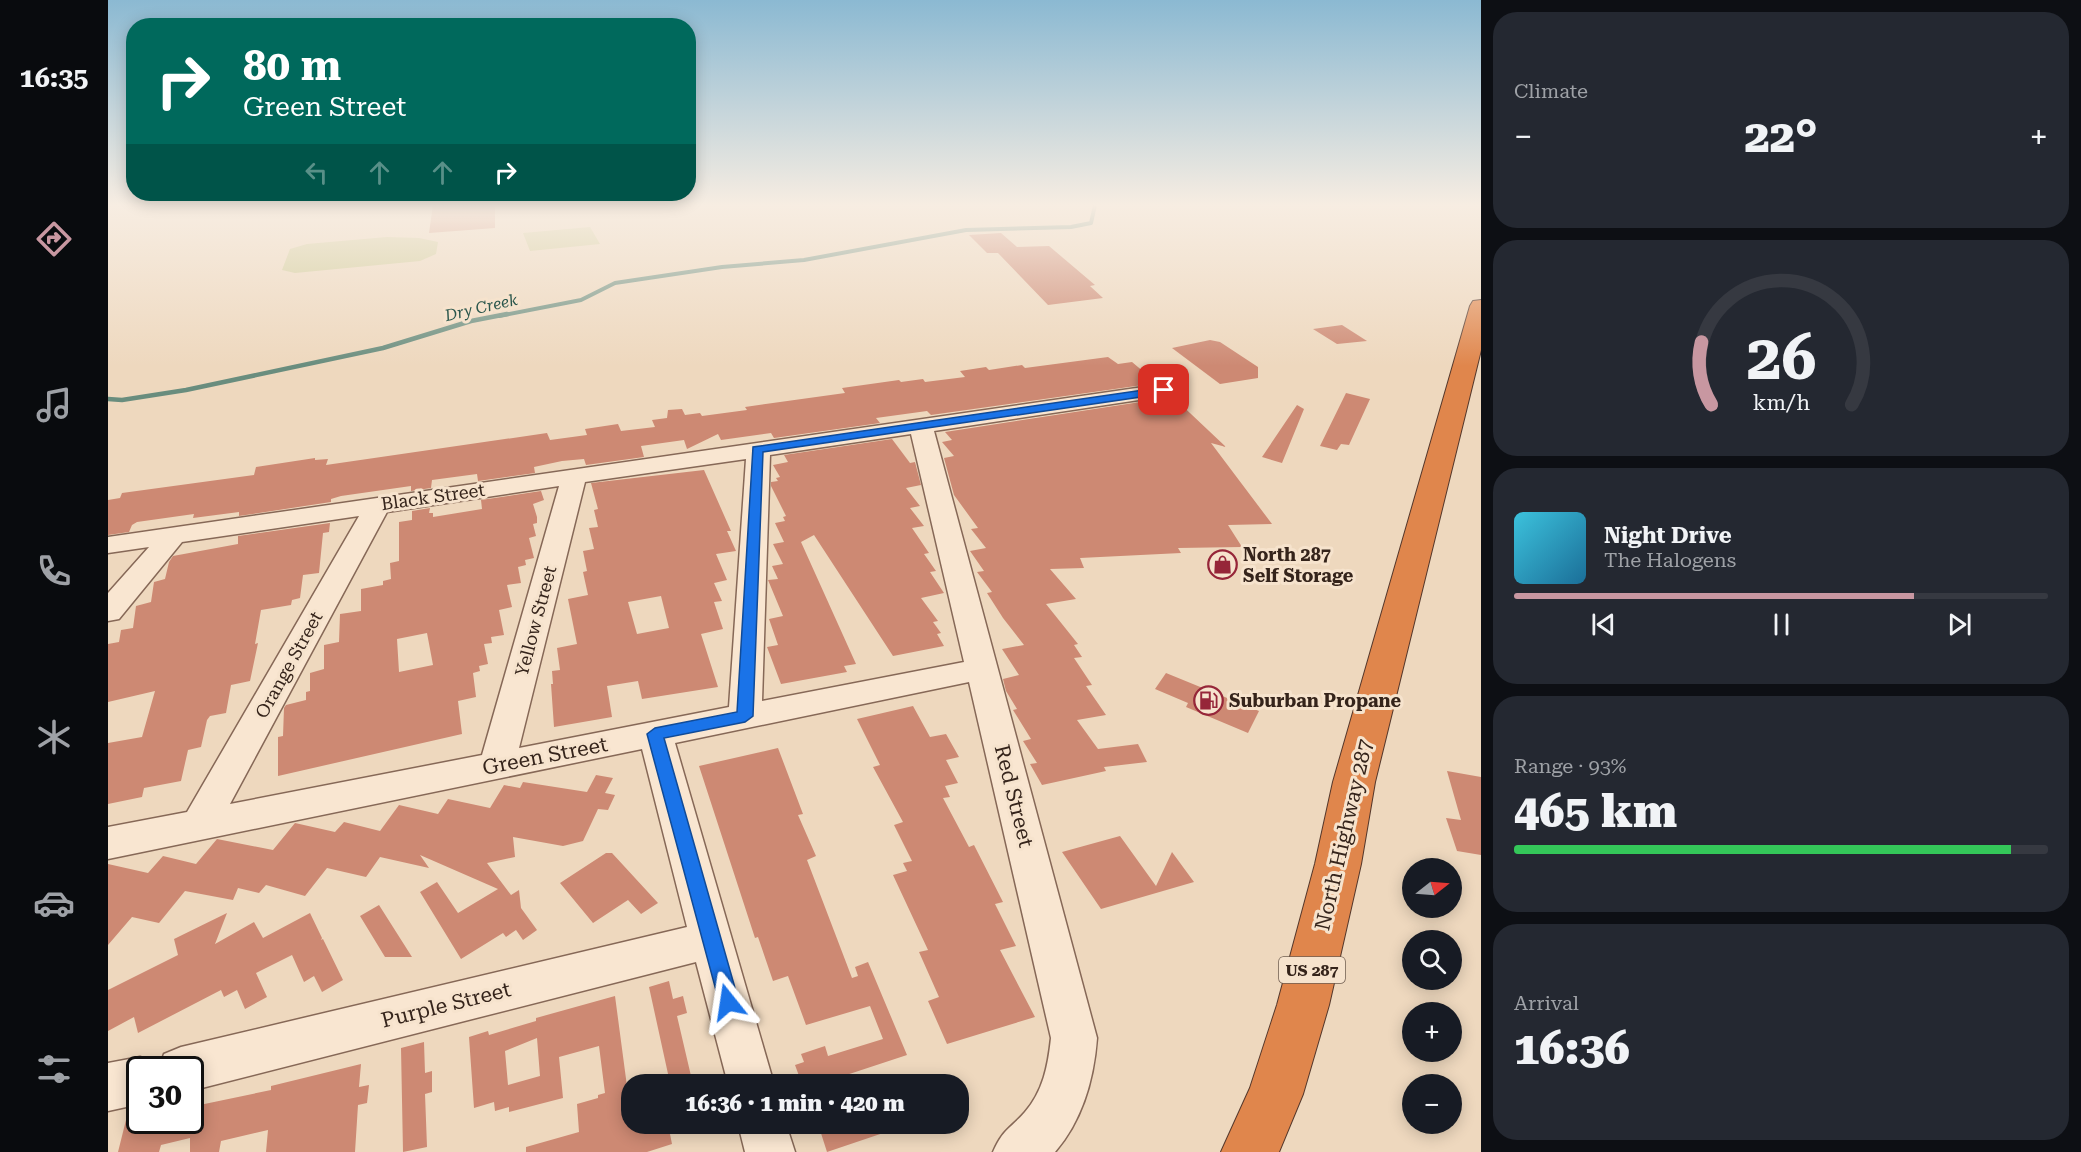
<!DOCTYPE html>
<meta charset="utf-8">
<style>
body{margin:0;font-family:"Roboto Serif",serif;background:#242831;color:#f1f3f6;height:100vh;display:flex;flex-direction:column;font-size:22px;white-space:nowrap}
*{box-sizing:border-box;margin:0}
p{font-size:20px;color:#9ea1a6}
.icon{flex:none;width:33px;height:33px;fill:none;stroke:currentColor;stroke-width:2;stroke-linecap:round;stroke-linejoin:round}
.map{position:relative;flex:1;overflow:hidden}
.side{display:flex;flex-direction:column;gap:12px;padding:12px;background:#0d0f14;width:600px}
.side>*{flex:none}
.top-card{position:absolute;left:18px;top:18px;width:570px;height:183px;border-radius:24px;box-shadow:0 3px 15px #0003;background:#00695c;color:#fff;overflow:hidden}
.needle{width:39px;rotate:73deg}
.fabs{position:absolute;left:1294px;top:858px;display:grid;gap:12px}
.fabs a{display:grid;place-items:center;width:60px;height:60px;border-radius:50%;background:#171b24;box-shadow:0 3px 15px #0003;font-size:30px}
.speed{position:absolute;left:18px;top:1056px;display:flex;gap:12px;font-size:30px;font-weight:700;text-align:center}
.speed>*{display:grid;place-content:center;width:78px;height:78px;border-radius:50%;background:#171b24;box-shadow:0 3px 15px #0003;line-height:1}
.speed .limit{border:3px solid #111;border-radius:9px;background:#fff;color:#111}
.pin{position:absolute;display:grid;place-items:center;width:51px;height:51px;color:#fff;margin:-26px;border-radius:12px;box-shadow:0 3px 9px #0006}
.me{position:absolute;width:66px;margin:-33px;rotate:345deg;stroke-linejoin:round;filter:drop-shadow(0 0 4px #0008)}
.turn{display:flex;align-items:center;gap:21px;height:126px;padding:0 18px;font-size:27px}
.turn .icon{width:78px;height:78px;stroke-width:2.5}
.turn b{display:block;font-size:42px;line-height:51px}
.lanes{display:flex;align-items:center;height:57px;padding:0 18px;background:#0003;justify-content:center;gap:30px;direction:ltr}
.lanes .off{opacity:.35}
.big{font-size:45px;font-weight:800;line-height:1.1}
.side .widget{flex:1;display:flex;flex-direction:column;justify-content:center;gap:9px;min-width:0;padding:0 21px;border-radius:24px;background:#242831}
.side .dial{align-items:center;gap:0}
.dial svg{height:156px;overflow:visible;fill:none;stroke:#363941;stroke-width:7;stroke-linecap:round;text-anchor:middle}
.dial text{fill:#f1f3f6;stroke:none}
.song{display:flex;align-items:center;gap:18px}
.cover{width:72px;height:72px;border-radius:9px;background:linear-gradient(135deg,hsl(190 70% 55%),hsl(200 70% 35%))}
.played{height:6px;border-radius:3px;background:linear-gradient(90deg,#c897a1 75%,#363941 75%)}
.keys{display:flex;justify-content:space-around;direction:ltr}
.heat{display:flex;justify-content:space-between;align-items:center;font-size:33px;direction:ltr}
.charge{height:9px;border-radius:4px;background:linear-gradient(90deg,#34c759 93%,#363941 0)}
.trip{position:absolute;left:513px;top:1074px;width:348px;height:60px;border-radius:24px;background:#171b24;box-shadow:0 3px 15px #0003;font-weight:800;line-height:60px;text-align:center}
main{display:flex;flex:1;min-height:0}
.tab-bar{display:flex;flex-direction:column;width:108px;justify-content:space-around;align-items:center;background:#090b0e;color:#9ea1a6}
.tab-bar .icon{width:42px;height:42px}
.tab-bar .on{color:#c897a1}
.tab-bar b{font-size:27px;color:#f1f3f6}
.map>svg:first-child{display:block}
</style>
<main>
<nav class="tab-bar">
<b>16:35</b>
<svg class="icon on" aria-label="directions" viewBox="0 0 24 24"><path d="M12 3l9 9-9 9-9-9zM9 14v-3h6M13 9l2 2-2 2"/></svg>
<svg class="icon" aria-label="music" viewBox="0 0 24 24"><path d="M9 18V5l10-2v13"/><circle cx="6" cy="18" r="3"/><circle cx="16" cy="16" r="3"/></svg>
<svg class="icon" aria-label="phone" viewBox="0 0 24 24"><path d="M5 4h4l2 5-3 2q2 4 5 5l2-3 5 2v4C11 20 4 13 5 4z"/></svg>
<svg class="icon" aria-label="climate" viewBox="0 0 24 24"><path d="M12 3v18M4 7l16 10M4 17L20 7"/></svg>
<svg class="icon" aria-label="car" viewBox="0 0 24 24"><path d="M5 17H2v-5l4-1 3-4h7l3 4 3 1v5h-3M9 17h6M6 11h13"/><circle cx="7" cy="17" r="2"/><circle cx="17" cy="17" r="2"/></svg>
<svg class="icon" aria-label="filters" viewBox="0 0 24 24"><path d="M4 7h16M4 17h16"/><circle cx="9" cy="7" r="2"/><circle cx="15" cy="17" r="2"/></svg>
</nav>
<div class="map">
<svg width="1373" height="1152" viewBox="0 0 1373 1152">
<rect width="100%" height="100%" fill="#eed8be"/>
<path fill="#ccc992" d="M482 227 492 244 422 251 415 233Z
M279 237 311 238 330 242 328 254 312 261 187 273 174 270 182 249 199 244Z"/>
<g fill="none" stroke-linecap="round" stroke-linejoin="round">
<path stroke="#698d7e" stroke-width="4" d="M391 316 473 300 507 283 614 267 696 260 858 230 963 227 983 223 987 205"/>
<path stroke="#698d7e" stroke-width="4.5" d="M0 399 14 400 78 390 275 348 363 321 399 314"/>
</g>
<path fill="#cd8973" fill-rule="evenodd" d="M325 205H387V228L321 233Z
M893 233 909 247 941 246 987 285 982 286 995 298 940 305 890 253H879L861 235Z
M1234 325 1259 341 1229 344 1205 329Z
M1102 340 1112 342 1150 367V378L1112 384 1064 348Z
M1000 357 1010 364 1024 362 1049 383 823 415 819 411 768 418 772 423 666 438 663 433 613 440 610 434 579 449 576 440 533 446 536 457 478 465 476 459 454 461 426 467 427 473 370 481 369 474 324 480 323 488 303 491V486L233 496 223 499V502L131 516V512L85 518 86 514 29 522 24 525 21 532 0 535V500L12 498 14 493 146 475 148 467 207 458V460L220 459 218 465 439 433 442 440 479 435 477 429 510 424 513 431 547 427 544 420 559 418 560 410 574 409 577 415 592 413 594 416 639 410 637 407 737 393 734 388 791 380 793 382 815 379 817 382 857 377 852 371 878 367 881 370 914 365 917 368Z
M1238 393 1262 399 1241 445 1233 444 1229 450 1212 446Z
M1065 397 1118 447 1103 443 1164 524 1120 525 1134 547 1070 548 1073 553 972 558 976 568 942 569 968 599 938 604 970 644 966 645 974 657 966 658 984 685 978 686 998 715 969 720 990 749 1030 744 1039 762 996 767 998 771 934 785 922 764 929 763 915 741 923 739 905 710 909 709 898 691 895 679 911 675 894 649 916 645 895 618 879 593 884 592 869 572 876 571 862 551 878 548 863 529 870 528 846 495 836 458 846 456 834 442 844 440 837 432Z
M1189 405 1196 409 1174 463 1154 457Z
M784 439 802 463 807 462 813 485 798 488 812 506 802 508 816 526 804 528 821 553 816 554 828 571 822 572 836 593 813 598 830 621 825 622 833 633 829 634 836 646 785 656 706 535 693 542 748 664 736 666 739 672 673 684 659 647 670 645 661 619 675 616 660 580 670 579 664 566 675 564 665 544 676 542 667 523 677 521 675 517 678 516 663 486V482L670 481 668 478 672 477 665 465 680 462 676 455Z
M596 470 623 531H619L628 551 608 554 619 580 606 583 614 601 606 602 615 629 593 634 610 687 534 699 530 681 499 686 504 717 446 727 443 684H445L444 671 452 670 449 648 469 644 460 599 480 595 475 572 479 571 475 551 486 549 481 528 490 527 486 510 490 509 483 483ZM553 596 561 628 529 634 520 602Z
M433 491 436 500 425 504 429 517V523L425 524 428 536 421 538 426 558 417 560 418 565 410 567 413 583 399 585 404 607 391 610 396 635 383 637 384 643 376 644 380 664 371 666 372 671 365 673 368 697 350 701 354 734 170 776V737L175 736 176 708 178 705 198 700V692L202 691V673L216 669V645L231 642 232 614 253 611V589L275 585V581L283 579 282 563 291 561V522L304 520V511L322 508 321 513H325V517L374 509 373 500ZM319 633 325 665 291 672 289 639Z
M222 523 221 532 215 533 211 573 195 575 192 598 184 600 183 605 153 610 147 644 150 643 142 681 123 685 118 713 102 716 99 720 93 747 80 750 73 781 36 788 34 797 0 804V743L34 737 47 691 0 702V644L11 642 13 630 25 628 28 606 43 602 46 582 57 579 61 562 65 556 130 544V536Z
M1058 673 1151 711 1140 733 1078 707 1080 703 1047 689Z
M805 706 822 737 838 734 851 757 838 760 850 783 837 786 842 797 835 798 861 847 866 845 895 902 887 904 908 946 892 950 927 1017 839 1044 820 1001 831 997 811 952 820 950 785 875 799 871 795 863 804 861 786 825 795 822 765 767 772 765 749 719Z
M670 748 695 814 690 815 708 856 699 860 744 978 750 976 747 967 760 962 799 1055 711 1084H694L687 1065 696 1062 693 1054 717 1046 720 1056 775 1039 762 1006 698 1025 680 976 665 981 650 937 647 938 591 766Z
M1339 771 1373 777V855L1349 851 1338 818 1353 820Z
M488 775 505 778 497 793 507 795 500 810 490 809 475 841 455 846 405 837 407 857 379 863 403 895 411 890 413 908 429 930 415 940 408 930 398 937 395 933 353 959 312 892 329 882 350 913 390 889 312 855 321 868 272 857 258 877 219 868 197 896 158 885 151 893 130 888 125 900 77 891 51 923 24 917 0 945V864L40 873 55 856 88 864 109 839 165 850 187 823 227 832 236 822 272 831 291 805 330 814 340 799 382 808 396 785 412 788 415 782 479 792Z
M1012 836 1048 886 1064 852 1086 882 993 909 954 852Z
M498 853H504L550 903 533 914 520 900 485 923 452 883Z
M271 905 304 957H277L252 916Z
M119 913 107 944 146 922 155 938 202 913 214 938 213 940 215 939 235 980 214 992 206 976 196 982 184 955 148 973 159 997 137 1009 129 990 116 997 113 990 30 1033 26 1017 0 1031V990L70 955 66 939Z
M561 981 565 999 575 996 579 1013 569 1016 583 1076 562 1083 541 987Z
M507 996 524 1124H560L564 1144 539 1152H418V1147L471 1132 469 1104 490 1098V1095L497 1093 491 1046 451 1057 455 1098 401 1112V1107L387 1111 386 1102 366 1108 361 1037 380 1031 381 1035 428 1021V1018ZM429 1038 432 1076 400 1085 397 1051Z
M316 1042 317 1073 324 1071V1092L317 1094 319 1147 295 1152 293 1048Z
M253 1064 251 1087 261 1085 259 1103 250 1105 247 1152H158L160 1130 113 1141 111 1152H82V1138L53 1145 51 1152H10L18 1120H82V1107L163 1090V1086Z
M720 1124H795L796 1126 719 1152 711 1127Z"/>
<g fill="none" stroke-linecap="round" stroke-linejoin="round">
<defs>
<path id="minor" d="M1056 384 1064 385 1067 390 1064 395 826 431 989 1038C986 1079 974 1121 947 1152H885C895 1129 902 1129 917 1112 935 1091 940 1066 943 1038L861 682 567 743 666 1084H620L588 962 82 1091V1070H32V1104L0 1111V1063L32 1057 49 1063 51 1068 56 1054 73 1047 579 927 534 749 0 859V827L79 812 251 516 74 542 11 619 0 621V593L41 547 0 553V537ZM803 434 856 662 654 701 662 455ZM638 459 621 707 411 748 477 482ZM451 486 374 755 122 804 279 512Z
M630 1124H678L687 1152H637Z"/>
<path id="highway" d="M1373 300V350L1267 782 1253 864 1221 1005 1195 1094 1171 1152H1113L1142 1088 1169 1005 1207 864 1225 782 1362 306 1365 301Z"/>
</defs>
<use href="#minor" stroke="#866857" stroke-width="3"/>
<use href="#highway" stroke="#54372b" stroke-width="2"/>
<use href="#minor" fill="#f9e6d1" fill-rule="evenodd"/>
<use href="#highway" fill="#e0864c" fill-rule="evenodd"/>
</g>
<linearGradient id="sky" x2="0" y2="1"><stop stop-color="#8bb9d2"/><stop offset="0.56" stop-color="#f7ede2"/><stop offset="1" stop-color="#f7ede2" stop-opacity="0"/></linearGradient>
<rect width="1373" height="366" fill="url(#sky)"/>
<path fill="#1a73e8" stroke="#114b97" stroke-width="1.5" d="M1056 387 1061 390 1060 393 655 452 645 716 637 722 556 738 631 1002 628 1009 620 1012 613 1009 539 734 547 728 629 712 645 447Z"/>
<defs>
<symbol id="shop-ring" viewBox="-11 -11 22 22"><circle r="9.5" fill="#f6e3cd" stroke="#962639" stroke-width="1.5"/><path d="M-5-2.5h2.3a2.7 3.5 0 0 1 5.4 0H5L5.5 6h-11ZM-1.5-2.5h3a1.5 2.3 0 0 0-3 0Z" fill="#962639"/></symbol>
<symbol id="fuel-ring" viewBox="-11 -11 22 22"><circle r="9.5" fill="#f6e3cd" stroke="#962639" stroke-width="1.5"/><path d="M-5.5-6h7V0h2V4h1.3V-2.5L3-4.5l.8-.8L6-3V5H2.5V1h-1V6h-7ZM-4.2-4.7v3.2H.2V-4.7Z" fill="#962639"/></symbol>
</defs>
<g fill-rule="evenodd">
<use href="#shop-ring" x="1098" y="548" width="33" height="33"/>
<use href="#fuel-ring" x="1084" y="684" width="33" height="33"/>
</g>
<g text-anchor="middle" stroke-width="6" stroke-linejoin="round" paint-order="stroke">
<g font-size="16" font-style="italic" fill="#2a564c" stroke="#f6e3cd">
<text transform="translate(373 307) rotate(-13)" y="6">Dry Creek</text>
</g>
<rect fill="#f6e3cd" stroke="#6f5d50" stroke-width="1.5" x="1171" y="957" width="66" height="26" rx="4.5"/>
<g font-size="16" font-weight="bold" fill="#35241b">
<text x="1204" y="976">US 287</text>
</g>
<g font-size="18" fill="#35241b" stroke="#f6e3cd">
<text transform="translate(325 497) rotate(-8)" y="6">Black Street</text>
<text transform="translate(428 621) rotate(-75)" y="6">Yellow Street</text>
<text transform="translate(181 665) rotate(-61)" y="6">Orange Street</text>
</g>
<g font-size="18" font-weight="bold" fill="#35241b" stroke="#f6e3cd" text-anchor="start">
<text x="1135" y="561">North 287<tspan x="1135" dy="21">Self Storage</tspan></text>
<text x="1121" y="707">Suburban Propane</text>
</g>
<g font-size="21" fill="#35241b" stroke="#f6e3cd">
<text transform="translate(437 756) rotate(-11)" y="7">Green Street</text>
<text transform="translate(906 796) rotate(76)" y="7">Red Street</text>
<text transform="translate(1236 835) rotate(-77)" y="7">North Highway 287</text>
<text transform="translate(338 1005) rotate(-14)" y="7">Purple Street</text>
</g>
</g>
</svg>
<div class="fabs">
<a><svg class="needle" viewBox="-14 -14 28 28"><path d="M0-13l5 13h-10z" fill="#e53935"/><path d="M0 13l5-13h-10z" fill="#9ea1a6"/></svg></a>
<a><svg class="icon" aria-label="search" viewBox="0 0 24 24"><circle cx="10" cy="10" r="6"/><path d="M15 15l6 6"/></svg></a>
<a>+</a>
<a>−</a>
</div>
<div class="speed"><div class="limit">30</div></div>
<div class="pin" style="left:1056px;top:390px;background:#d93025"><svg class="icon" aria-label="arrive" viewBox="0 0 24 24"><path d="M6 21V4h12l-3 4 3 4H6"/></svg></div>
<svg class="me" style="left:620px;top:1002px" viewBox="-20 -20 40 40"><path d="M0-17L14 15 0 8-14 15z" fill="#1a73e8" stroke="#fff" stroke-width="4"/></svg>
<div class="trip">16:36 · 1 min · 420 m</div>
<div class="top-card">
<div class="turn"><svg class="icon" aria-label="right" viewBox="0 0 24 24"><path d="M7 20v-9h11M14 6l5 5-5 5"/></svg><div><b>80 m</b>Green Street</div></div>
<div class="lanes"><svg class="icon off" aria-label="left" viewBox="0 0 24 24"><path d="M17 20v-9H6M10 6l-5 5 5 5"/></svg><svg class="icon off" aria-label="ahead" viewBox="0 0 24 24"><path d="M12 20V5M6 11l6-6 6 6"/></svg><svg class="icon off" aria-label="ahead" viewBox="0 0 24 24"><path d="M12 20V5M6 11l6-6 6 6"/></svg><svg class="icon" aria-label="right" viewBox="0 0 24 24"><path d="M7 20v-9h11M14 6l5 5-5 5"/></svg></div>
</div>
</div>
<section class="side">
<div class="widget"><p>Climate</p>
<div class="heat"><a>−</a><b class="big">22°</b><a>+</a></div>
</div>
<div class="widget dial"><svg viewBox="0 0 100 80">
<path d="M14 69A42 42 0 1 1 86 69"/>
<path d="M14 69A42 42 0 0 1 9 37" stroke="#c897a1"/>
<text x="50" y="56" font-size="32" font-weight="700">26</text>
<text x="50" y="72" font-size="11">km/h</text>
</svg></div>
<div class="widget">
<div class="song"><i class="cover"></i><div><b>Night Drive</b><p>The Halogens</p></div></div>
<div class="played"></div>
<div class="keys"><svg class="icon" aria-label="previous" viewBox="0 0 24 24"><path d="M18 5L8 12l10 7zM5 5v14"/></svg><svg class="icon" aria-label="pause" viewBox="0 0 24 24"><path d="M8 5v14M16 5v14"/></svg><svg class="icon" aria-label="next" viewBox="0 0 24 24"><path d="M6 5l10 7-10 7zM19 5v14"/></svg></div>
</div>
<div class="widget"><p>Range · 93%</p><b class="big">465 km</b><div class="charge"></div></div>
<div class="widget"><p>Arrival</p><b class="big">16:36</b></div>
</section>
</main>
